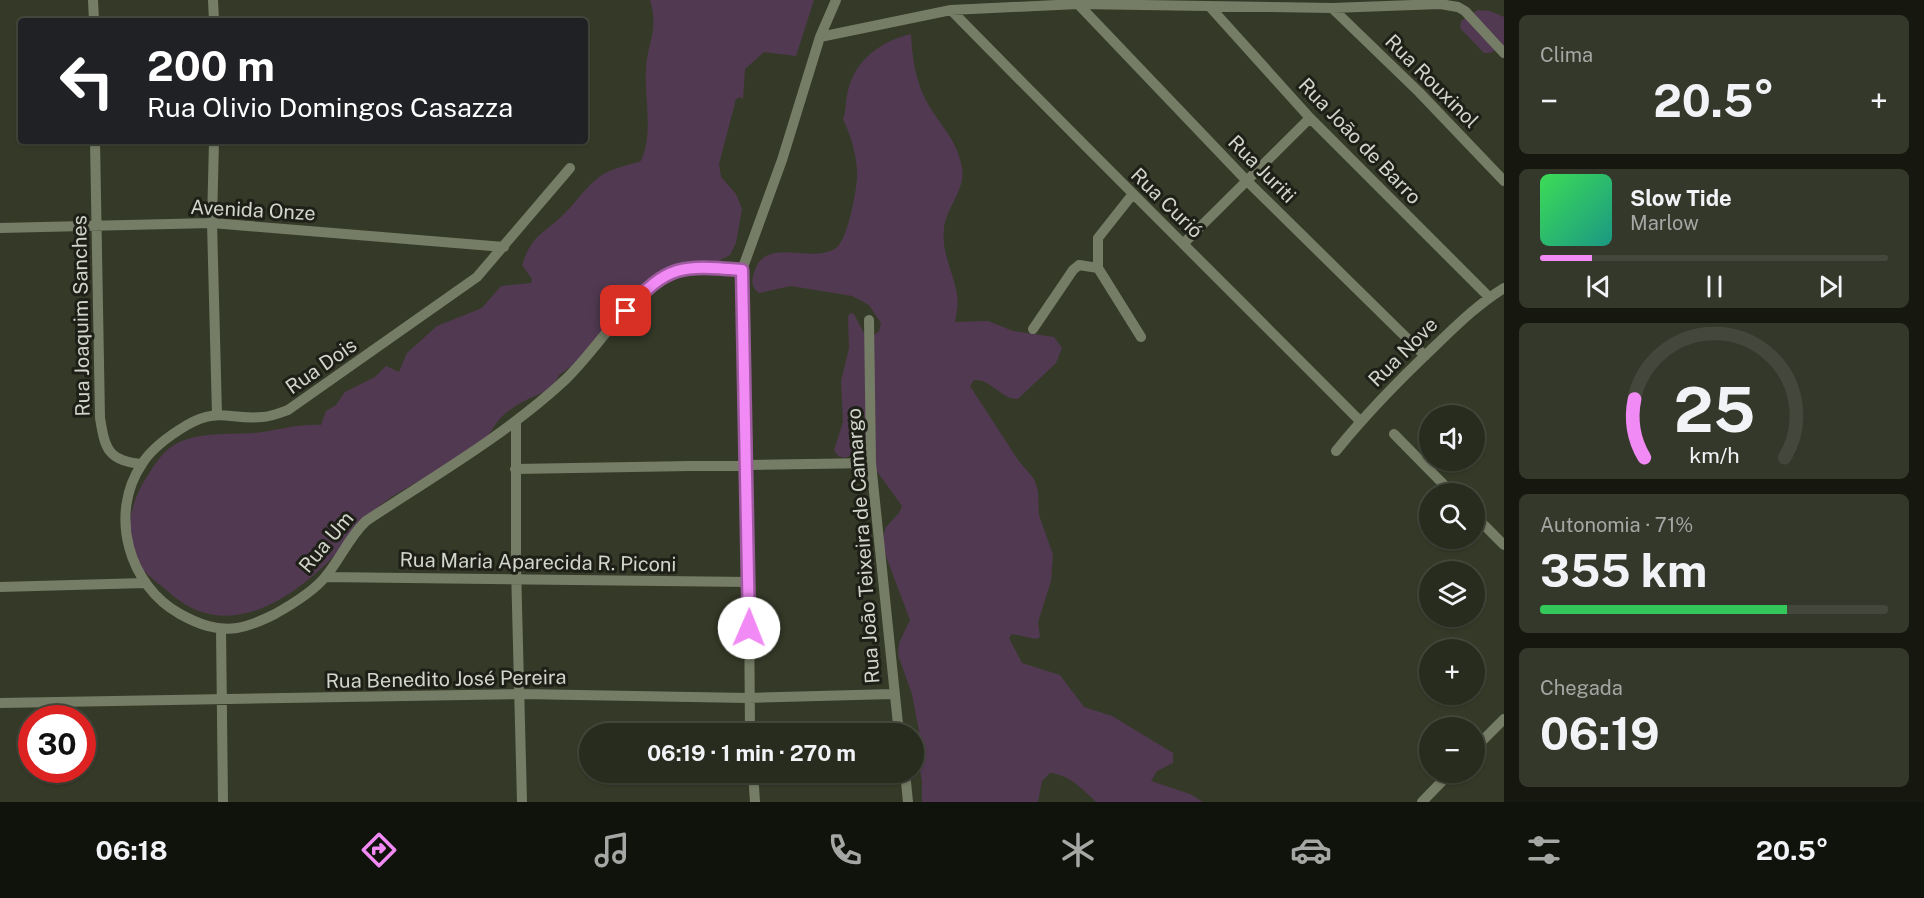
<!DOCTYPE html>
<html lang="pt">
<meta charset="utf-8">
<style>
body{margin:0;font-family:"Public Sans",sans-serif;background:#34382b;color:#f1f3f6;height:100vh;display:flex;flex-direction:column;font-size:22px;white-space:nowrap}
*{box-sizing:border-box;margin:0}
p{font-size:20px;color:#a5a7a4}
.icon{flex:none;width:33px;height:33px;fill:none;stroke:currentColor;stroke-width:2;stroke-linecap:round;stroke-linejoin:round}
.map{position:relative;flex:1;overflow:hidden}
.panel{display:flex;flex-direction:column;gap:15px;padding:15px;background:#161810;width:420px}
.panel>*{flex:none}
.banner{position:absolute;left:18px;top:18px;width:570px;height:126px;border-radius:6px;box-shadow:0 2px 4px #0004,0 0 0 2px #44483c;background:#202124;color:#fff;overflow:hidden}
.tools{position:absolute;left:1419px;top:405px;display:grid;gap:12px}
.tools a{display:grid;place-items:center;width:66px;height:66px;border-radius:50%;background:#282c1e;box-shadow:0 2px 4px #0004,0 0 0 2px #44483c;font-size:30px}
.speed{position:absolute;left:18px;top:705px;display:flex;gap:12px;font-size:30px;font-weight:700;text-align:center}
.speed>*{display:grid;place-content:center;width:78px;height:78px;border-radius:50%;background:#282c1e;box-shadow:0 2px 4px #0004,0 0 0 2px #44483c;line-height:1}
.speed .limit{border:9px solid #d22;background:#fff;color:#111}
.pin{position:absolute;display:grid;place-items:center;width:51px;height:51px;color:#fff;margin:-26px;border-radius:12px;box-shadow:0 3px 9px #0006}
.me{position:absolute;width:66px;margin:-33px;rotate:1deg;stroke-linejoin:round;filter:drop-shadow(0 0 4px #0008)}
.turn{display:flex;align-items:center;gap:21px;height:126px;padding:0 30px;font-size:27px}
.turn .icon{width:78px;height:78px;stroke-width:2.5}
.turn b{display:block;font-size:42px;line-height:51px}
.big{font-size:45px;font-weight:700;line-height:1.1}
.panel .card{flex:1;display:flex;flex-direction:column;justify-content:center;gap:9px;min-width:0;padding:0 21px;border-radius:9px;background:#34382b}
.panel .dial{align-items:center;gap:0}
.dial svg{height:156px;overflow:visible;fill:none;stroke:#44483c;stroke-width:7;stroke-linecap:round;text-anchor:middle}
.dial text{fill:#f1f3f6;stroke:none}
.song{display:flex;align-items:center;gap:18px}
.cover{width:72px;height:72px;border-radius:9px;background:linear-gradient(135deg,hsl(130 70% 55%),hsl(170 70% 35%))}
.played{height:6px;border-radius:3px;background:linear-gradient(90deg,#f18af4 15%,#44483c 15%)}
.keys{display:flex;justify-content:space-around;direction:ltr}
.heat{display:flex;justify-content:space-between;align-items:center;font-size:33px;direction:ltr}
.charge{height:9px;border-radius:4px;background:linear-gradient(90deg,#34c759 71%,#44483c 0)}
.trip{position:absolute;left:579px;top:723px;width:345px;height:60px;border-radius:30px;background:#282c1e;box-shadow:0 2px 4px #0004,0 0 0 2px #44483c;font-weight:700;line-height:60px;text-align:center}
.dock{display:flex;height:96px;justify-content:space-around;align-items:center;background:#10120c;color:#a5a7a4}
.dock .icon{width:42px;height:42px}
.dock .active{color:#f18af4}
.dock b{font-size:27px;color:#f1f3f6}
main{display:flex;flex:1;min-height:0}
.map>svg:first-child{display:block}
</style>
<main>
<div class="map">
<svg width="1504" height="802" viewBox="0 0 1504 802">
<rect width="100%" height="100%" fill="#353a28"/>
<path fill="#513a51" d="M650 0H814L796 56 764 52 745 69 743 99 740 97 736 99 719 164 721 177 736 194 742 209 736 243 730 255 716 262 659 276 577 362 559 375 552 389C534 396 511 405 498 421 489 432 482 449 471 457 464 462 453 463 446 467 420 480 390 495 369 515 355 529 345 546 330 560 287 602 227 641 172 595 159 583 142 573 134 557 122 536 133 498 145 480 153 467 161 453 174 445 200 430 234 436 263 432 283 429 300 424 321 425L326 411 336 405 345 392 375 377 386 366 399 372 407 353 437 326 482 308 501 286 531 283 532 279 522 265C533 232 544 235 566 212 578 200 587 185 602 175 613 168 629 165 641 161 654 132 644 98 646 68 648 40 659 30 650 0Z
M1478 10 1490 11 1504 17V46L1490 53H1484L1460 28 1461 21Z
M911 34C912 59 916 83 928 104 941 127 957 139 962 168 966 189 946 208 944 228 941 254 954 273 957 295 959 303 956 314 955 322L988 321 1013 331 1054 337 1062 348 1056 363 1018 399C1000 399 992 379 974 380L970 386 1018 460 1034 479 1038 491 1039 515 1053 555 1051 581 1038 622 1040 637 1036 639 1012 634 1009 638 1022 663 1060 675 1084 707 1112 716 1173 753V763L1157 771 1151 781 1190 794 1203 802H1096C1083 789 1068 774 1050 773L1042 781 1038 802H922V781L918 761 919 731 912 694 898 655 899 643 910 620 881 543 886 527 899 513 902 506 876 470 865 446 859 445 854 454 845 458 838 456 834 450 843 422 841 381 849 348 848 317 850 313 854 314 868 341 879 331 881 323 869 305 852 296 791 286 759 293C754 289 751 284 753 277 762 232 810 266 836 248 848 239 856 193 857 178 858 158 851 136 843 119 847 109 845 101 848 91 855 60 881 41 911 34Z"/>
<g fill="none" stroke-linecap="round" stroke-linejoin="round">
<path stroke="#767d67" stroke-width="10" d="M93 0 94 21
M213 0 214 21
M1078 4 1246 180 1425 356
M1210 7 1310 118 1489 297
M1332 8 1419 92 1504 181
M951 10C1086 148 1224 284 1360 421
M820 37 951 10 1078 4 1332 8 1440 4 1458 7 1465 11 1504 53
M95 141 100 418C105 449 108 461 142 464
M214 141 212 223 217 414
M570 168 477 277 288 410C280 413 270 417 262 417 230 420 218 407 187 425 172 434 151 449 142 464 108 514 129 586 180 614 198 624 216 631 237 628 250 626 263 620 275 614 291 605 315 590 326 576 341 558 349 537 366 521 434 476 506 435 566 379 598 348 625 301 662 276 684 261 716 268 742 270
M1132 195 1098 238V268L1141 337
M0 228 212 223 504 247
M1184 243 1310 118
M869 320 871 463 899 734
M1033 329 1073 270 1079 265 1098 268
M516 423V567L522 802
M1394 434 1453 494
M1336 451C1366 414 1399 380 1434 347 1456 326 1478 304 1504 288
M515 469 871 463
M1474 515 1504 545
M325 577 750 582
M0 587 145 583
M221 629 223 802
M0 703 521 694 748 698 893 694
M750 734 748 464 742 270 782 160 820 37 836 0
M1474 749 1504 719
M753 772 755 802
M905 772 908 802
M1422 802 1451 772"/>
</g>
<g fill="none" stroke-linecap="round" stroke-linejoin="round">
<defs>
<path id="route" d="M626 311C668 264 681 265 742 270L749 628"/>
</defs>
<use href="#route" stroke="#9d5a9f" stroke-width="15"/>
<use href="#route" stroke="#f18af4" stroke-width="10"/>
</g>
<g text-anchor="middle" stroke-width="6" stroke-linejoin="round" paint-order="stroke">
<g font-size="20" fill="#d2d5ca" stroke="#1e2018">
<text transform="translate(1432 81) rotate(45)" y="7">Rua Rouxinol</text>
<text transform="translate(1360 141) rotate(46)" y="7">Rua João de Barro</text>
<text transform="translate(1262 169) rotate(45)" y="7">Rua Juriti</text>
<text transform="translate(1167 203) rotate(44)" y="7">Rua Curió</text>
<text transform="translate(253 210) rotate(3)" y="7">Avenida Onze</text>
<text transform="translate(81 316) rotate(-91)" y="7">Rua Joaquim Sanches</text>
<text transform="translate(1403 352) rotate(-45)" y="7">Rua Nove</text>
<text transform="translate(321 366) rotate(-35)" y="7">Rua Dois</text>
<text transform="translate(326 542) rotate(-50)" y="7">Rua Um</text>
<text transform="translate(863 546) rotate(-94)" y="7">Rua João Teixeira de Camargo</text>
<text transform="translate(538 562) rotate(1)" y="7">Rua Maria Aparecida R. Piconi</text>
<text transform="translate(446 679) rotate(-1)" y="7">Rua Benedito José Pereira</text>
</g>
</g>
</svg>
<div class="tools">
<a><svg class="icon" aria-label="sound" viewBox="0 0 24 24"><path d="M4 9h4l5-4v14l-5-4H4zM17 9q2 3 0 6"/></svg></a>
<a><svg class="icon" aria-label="search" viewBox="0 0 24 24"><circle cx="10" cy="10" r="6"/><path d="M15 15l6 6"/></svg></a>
<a><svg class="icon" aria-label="layers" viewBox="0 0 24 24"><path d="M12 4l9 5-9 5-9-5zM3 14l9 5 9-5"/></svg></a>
<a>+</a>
<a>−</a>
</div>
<div class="speed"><div class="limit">30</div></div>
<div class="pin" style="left:626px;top:311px;background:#d93025"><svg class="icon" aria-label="arrive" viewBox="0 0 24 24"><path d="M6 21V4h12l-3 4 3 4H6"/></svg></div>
<svg class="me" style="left:749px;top:628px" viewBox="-20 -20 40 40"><circle r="19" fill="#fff"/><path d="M0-13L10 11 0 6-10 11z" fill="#f18af4"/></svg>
<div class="trip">06:19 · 1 min · 270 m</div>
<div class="banner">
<div class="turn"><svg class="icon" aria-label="left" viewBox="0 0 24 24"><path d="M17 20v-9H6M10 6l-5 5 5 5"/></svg><div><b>200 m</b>Rua Olivio Domingos Casazza</div></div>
</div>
</div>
<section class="panel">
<div class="card"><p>Clima</p>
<div class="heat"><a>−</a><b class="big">20.5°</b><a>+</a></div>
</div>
<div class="card">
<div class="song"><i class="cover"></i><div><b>Slow Tide</b><p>Marlow</p></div></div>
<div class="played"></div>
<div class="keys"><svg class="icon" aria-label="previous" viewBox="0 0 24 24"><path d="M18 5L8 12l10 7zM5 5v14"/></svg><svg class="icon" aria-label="pause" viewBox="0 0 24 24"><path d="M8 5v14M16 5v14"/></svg><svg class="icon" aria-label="next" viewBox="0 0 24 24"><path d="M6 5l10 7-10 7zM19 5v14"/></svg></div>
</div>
<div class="card dial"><svg viewBox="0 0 100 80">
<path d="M14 69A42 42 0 1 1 86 69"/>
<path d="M14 69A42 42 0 0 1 9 39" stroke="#f18af4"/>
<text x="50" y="56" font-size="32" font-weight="700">25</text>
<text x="50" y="72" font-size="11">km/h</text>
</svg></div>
<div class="card"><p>Autonomia · 71%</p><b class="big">355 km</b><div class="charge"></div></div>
<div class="card"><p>Chegada</p><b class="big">06:19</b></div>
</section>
</main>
<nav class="dock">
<b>06:18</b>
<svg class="icon active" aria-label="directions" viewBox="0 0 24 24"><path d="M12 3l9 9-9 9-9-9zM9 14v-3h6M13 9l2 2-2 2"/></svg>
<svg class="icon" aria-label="music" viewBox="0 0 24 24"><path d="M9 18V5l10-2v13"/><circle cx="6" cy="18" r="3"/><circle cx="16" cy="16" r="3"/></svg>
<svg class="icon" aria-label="phone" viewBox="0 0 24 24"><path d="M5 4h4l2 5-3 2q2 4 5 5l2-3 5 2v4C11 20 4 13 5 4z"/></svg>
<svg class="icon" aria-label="climate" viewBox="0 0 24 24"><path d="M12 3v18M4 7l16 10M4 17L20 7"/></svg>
<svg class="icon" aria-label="car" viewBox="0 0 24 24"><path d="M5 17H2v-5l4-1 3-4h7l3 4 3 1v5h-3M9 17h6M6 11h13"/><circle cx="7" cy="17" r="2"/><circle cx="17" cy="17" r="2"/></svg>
<svg class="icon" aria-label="filters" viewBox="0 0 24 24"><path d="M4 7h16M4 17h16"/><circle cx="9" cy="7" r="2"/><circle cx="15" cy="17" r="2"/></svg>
<b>20.5°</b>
</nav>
